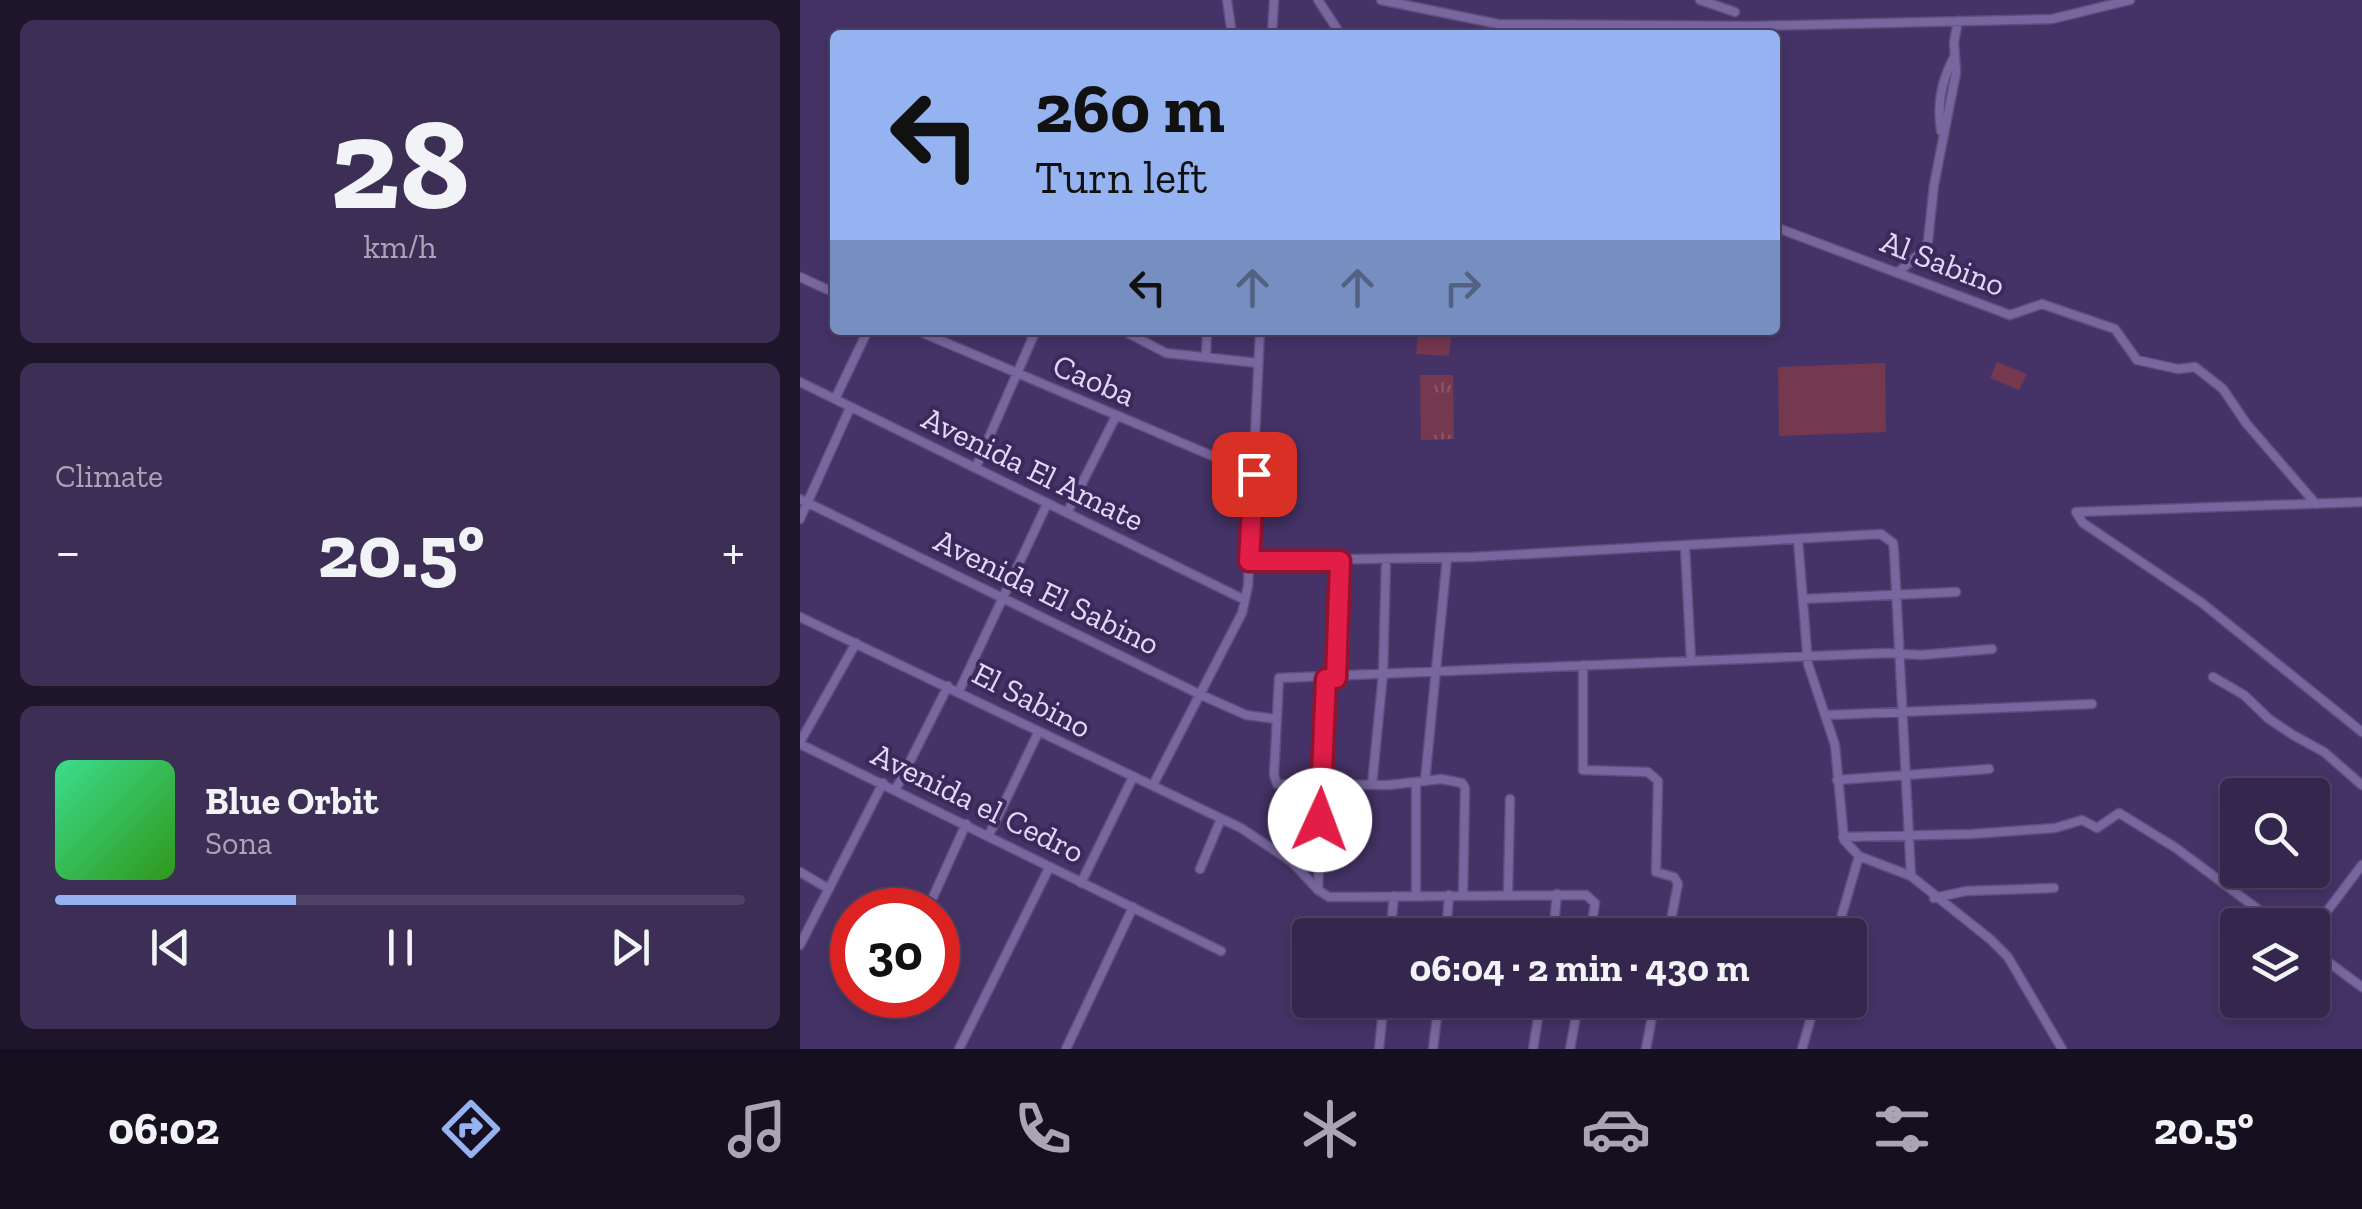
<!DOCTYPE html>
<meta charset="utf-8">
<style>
body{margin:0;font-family:"Zilla Slab",serif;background:#3c2e54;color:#f1f3f6;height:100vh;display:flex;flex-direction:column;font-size:38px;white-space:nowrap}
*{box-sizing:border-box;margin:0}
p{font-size:32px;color:#a9a5b6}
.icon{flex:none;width:55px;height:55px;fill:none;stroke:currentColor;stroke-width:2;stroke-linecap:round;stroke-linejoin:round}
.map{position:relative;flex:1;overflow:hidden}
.drawer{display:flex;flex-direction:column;gap:20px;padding:20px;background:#1d152a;width:800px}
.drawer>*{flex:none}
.top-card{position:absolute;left:30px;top:30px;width:950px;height:305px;border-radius:10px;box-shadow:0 5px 15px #0003,0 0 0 2px #4e4365;background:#95b2f1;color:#111;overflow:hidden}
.controls{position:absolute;left:1420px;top:778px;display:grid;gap:20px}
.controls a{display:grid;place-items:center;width:110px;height:110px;border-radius:10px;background:#34264d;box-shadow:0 5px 15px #0003,0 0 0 2px #4e4365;font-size:50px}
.speed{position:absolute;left:30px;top:888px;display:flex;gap:20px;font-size:50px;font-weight:700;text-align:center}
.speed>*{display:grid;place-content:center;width:130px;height:130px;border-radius:50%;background:#34264d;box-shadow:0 5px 15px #0003,0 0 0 2px #4e4365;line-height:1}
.speed .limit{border:15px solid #d22;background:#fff;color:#111}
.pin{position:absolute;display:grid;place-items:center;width:85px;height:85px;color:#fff;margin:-42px;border-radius:20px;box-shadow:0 5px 15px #0006}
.me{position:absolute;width:110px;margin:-55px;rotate:2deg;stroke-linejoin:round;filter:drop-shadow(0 0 8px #0008)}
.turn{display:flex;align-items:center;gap:35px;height:210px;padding:0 40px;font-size:45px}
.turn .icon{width:130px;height:130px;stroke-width:2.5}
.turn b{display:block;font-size:70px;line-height:85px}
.lanes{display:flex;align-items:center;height:95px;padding:0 40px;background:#0003;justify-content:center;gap:50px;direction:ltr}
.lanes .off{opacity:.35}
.big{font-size:75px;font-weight:700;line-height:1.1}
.drawer .tile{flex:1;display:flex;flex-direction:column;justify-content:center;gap:15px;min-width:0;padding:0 35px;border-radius:15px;background:#3c2e54}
.drawer .dial{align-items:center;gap:0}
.dial b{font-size:130px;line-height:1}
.song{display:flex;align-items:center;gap:30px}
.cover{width:120px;height:120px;border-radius:15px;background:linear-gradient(135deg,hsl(150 70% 55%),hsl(110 70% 35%))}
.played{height:10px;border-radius:5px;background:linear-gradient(90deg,#95b2f1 35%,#4e4365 35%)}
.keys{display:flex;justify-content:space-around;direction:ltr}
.heat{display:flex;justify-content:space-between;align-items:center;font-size:55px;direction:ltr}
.trip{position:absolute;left:492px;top:918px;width:575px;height:100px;border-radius:10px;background:#34264d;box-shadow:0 5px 15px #0003,0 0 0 2px #4e4365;font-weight:700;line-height:100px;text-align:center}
.menu{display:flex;height:160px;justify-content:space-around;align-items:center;background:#150f1f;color:#a9a5b6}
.menu .icon{width:70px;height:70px}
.menu .on{color:#95b2f1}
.menu b{font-size:45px;color:#f1f3f6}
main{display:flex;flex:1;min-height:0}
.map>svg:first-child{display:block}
</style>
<main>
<section class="drawer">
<div class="tile dial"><b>28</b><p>km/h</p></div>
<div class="tile"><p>Climate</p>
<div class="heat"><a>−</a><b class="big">20.5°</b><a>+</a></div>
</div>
<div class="tile">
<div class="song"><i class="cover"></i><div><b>Blue Orbit</b><p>Sona</p></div></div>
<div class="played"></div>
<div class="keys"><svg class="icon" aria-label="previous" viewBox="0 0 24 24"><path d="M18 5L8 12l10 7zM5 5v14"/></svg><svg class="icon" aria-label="pause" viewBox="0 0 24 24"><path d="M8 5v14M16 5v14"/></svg><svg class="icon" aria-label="next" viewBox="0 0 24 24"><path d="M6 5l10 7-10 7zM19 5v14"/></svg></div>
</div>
</section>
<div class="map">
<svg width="1562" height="1049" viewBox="0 0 1562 1049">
<defs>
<pattern id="grass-tufts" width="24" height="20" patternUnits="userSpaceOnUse" patternTransform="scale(2.5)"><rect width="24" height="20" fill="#74384f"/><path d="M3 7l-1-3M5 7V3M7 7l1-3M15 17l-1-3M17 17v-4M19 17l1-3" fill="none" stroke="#885469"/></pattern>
</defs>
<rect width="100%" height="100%" fill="#453367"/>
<path fill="url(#grass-tufts)" d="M620 375H653L654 439 621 440Z"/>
<path fill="#74384f" d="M618 334 651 337 649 356 616 354Z
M1197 362 1227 374 1219 390 1190 378Z
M1085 363 1086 432 979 436 978 367Z"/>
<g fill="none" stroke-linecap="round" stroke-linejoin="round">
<defs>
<path id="minor" d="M427 0 432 35
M518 0 541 35
M581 0 698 24 952 26 1252 19 1330 0
M900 0 935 12
M472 35 474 0
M1141 131C1137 104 1141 83 1153 59
M975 227 1210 315 1242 304 1315 329 1337 360 1378 369 1395 367 1423 389 1446 423 1516 504
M1097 273 1123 251 1128 241 1134 185 1156 73 1154 42 1158 21
M0 277 35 293
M116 330 455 474
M322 330 366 353 458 363
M406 356 407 330
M0 382 445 600
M35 399 68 330
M176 467 236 330
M0 499 399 694 446 715 476 719
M1562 502 1276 512 1283 523 1402 603 1562 732
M267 513 316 416
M0 519 50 408
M998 540 1008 664 1035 745 1044 840 1059 856 1111 876 1190 939 1208 957 1262 1049
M885 546 891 661
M449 561 673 557 1081 534 1093 543 1094 550 1111 876
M1003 599 1156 592
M0 617 441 828 492 862 518 890 529 897 786 895 795 903 790 935
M783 665V770L848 772 858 781 856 872 874 877 878 884 868 935
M1413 677 1444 695 1469 719 1493 735 1524 752 1562 785
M536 678 540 561
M159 691 247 504
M1028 715 1292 704
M0 742 56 643
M0 744 421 951
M1037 780 1189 769
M625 781 647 558
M353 785 442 613 448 586 460 330
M572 785 583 674 586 560
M96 789 148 686
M189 835 238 733
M1043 837 1172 834 1255 828 1282 820 1297 828 1319 813 1376 848 1479 925
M400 869 421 819
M0 872 29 889
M281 883 333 777
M518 890 526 679
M616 895V782
M663 895 665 788 662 783 641 779 589 785 477 784 474 775 479 678 1087 653 1121 655 1192 649
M708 895 710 799
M1134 898 1166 891 1254 888
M129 906 166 824
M1512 931 1562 865
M590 935 594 896
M646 935 649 895
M753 935 757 894
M1036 935 1059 856
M0 945 83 783
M1512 950 1562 987
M159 1049 249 868
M266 1049 333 907
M579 1049 584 1000
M633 1049 639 1000
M733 1049 741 1000
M770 1049 779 1000
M846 1049 855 1000
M1002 1049 1016 1000"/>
</defs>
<use href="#minor" stroke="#5f4e7b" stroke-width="11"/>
<use href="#minor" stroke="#78679f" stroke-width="8"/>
</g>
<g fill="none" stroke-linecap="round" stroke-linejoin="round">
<defs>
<path id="route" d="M454 474 449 561H540L536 678 526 679 520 820"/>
</defs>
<use href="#route" stroke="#92132f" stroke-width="25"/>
<use href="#route" stroke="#e11d48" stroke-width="18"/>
</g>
<g text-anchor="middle" stroke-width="8" stroke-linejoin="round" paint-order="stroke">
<g font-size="32" fill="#e1d8f8" stroke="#3b295b">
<text transform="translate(1143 263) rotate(21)" y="11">Al Sabino</text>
<text transform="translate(294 380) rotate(23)" y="11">Caoba</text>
<text transform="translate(233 469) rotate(26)" y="11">Avenida El Amate</text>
<text transform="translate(247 592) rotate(26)" y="11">Avenida El Sabino</text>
<text transform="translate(232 700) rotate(27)" y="11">El Sabino</text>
<text transform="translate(178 803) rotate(26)" y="11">Avenida el Cedro</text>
</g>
</g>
</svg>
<div class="controls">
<a><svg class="icon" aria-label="search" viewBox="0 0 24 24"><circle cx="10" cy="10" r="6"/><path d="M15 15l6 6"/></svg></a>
<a><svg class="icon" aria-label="layers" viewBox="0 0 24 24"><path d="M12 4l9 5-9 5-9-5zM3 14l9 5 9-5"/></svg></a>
</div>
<div class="speed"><div class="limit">30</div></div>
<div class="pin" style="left:454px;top:474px;background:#d93025"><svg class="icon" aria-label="arrive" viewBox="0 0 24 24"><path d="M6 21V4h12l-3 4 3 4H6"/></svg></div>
<svg class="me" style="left:520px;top:820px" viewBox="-20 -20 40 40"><circle r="19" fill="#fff"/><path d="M0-13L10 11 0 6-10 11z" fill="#e11d48"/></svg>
<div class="trip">06:04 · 2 min · 430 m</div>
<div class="top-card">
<div class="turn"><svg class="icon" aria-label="left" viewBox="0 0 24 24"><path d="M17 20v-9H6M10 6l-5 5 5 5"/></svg><div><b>260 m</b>Turn left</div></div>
<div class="lanes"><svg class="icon" aria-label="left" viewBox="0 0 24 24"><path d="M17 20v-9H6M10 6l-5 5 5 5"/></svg><svg class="icon off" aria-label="ahead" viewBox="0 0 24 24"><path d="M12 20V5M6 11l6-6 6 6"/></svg><svg class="icon off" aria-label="ahead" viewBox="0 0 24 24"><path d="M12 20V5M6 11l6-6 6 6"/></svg><svg class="icon off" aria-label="right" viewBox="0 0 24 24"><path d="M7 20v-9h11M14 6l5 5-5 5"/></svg></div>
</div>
</div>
</main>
<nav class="menu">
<b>06:02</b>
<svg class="icon on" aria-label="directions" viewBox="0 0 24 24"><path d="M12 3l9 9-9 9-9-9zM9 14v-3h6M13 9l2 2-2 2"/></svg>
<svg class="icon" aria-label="music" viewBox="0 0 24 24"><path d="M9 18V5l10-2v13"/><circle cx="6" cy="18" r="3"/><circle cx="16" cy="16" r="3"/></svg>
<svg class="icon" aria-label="phone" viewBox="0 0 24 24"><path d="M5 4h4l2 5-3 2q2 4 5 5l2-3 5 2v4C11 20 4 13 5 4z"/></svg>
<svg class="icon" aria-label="climate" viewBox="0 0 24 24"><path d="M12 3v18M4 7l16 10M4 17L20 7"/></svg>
<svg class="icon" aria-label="car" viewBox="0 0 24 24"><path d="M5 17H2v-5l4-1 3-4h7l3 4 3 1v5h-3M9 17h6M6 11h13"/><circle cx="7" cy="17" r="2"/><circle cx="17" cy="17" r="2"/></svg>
<svg class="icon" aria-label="filters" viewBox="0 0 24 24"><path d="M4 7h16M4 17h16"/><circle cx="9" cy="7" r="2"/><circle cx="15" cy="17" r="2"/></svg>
<b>20.5°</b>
</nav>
